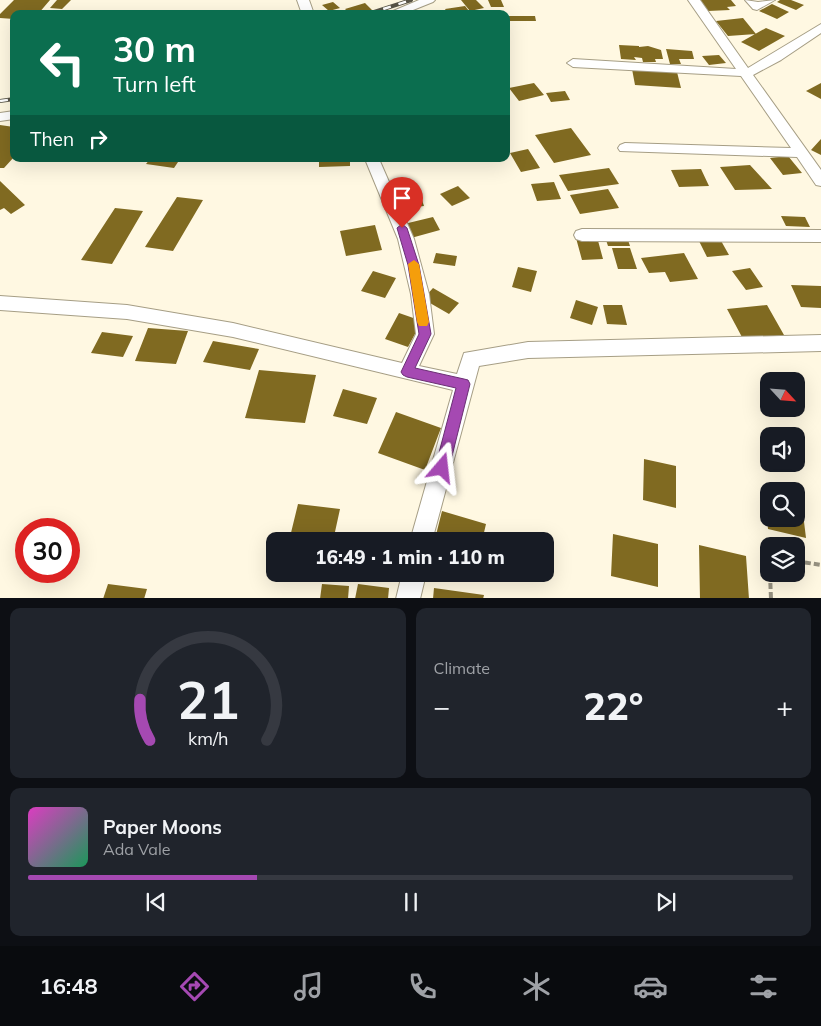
<!DOCTYPE html>
<meta charset="utf-8">
<style>
body{margin:0;font-family:Mulish,sans-serif;background:#20242c;color:#f1f3f6;height:100vh;display:flex;flex-direction:column;font-size:19px;white-space:nowrap}
*{box-sizing:border-box;margin:0}
p{font-size:16px;color:#9ea1a6}
.icon{flex:none;width:28px;height:28px;fill:none;stroke:currentColor;stroke-width:2;stroke-linecap:round;stroke-linejoin:round}
.map{position:relative;height:598px;overflow:hidden}
.drawer{display:flex;flex-direction:column;gap:10px;padding:10px;background:#0d0f14;flex:1}
.drawer>*{flex:none}
.hud{position:absolute;left:10px;top:10px;width:500px;height:152px;border-radius:10px;box-shadow:0 5px 20px #0002;background:#0b6e4f;color:#fff;overflow:hidden}
.needle{width:32px;rotate:116deg}
.fabs{position:absolute;left:760px;top:372px;display:grid;gap:10px}
.fabs a{display:grid;place-items:center;width:45px;height:45px;border-radius:10px;background:#171b24;box-shadow:0 5px 20px #0002;font-size:25px}
.speed{position:absolute;left:15px;top:518px;display:flex;gap:10px;font-size:25px;font-weight:700;text-align:center}
.speed>*{display:grid;place-content:center;width:65px;height:65px;border-radius:50%;background:#171b24;box-shadow:0 5px 20px #0002;line-height:1}
.speed .limit{border:8px solid #d22;background:#fff;color:#111}
.pin{position:absolute;display:grid;place-items:center;width:42px;height:42px;color:#fff;margin:-51px -21px;border-radius:50% 50% 50% 0;rotate:-45deg;box-shadow:0 0 5px #0007}
.pin .icon{rotate:45deg}
.me{position:absolute;width:55px;margin:-28px;rotate:17deg;stroke-linejoin:round;filter:drop-shadow(0 0 4px #0008)}
.turn{display:flex;align-items:center;gap:18px;height:105px;padding:0 20px;font-size:22px}
.turn .icon{width:65px;height:65px;stroke-width:2.5}
.turn b{display:block;font-size:35px;line-height:42px}
.then{display:flex;align-items:center;height:48px;padding:0 20px;background:#0003;gap:10px;font-size:19px}
.big{font-size:38px;font-weight:800;line-height:1.1}
.drawer .card{flex:1;display:flex;flex-direction:column;justify-content:center;gap:8px;min-width:0;padding:0 18px;border-radius:10px;background:#20242c}
.drawer .dial{align-items:center;gap:0}
.dial svg{height:130px;overflow:visible;fill:none;stroke:#363941;stroke-width:7;stroke-linecap:round;text-anchor:middle}
.dial text{fill:#f1f3f6;stroke:none}
.song{display:flex;align-items:center;gap:15px}
.cover{width:60px;height:60px;border-radius:8px;background:linear-gradient(135deg,hsl(310 70% 55%),hsl(150 70% 35%))}
.played{height:5px;border-radius:2px;background:linear-gradient(90deg,#a549b2 30%,#363941 30%)}
.keys{display:flex;justify-content:space-around;direction:ltr}
.heat{display:flex;justify-content:space-between;align-items:center;font-size:28px;direction:ltr}
.drawer .tiles{flex:1;display:grid;gap:10px;grid-template-columns:1fr 1fr}
.card:last-child{grid-column:span 2}
.trip{position:absolute;left:266px;top:532px;width:288px;height:50px;border-radius:10px;background:#171b24;box-shadow:0 5px 20px #0002;font-weight:800;line-height:50px;text-align:center}
.dock{display:flex;height:80px;justify-content:space-around;align-items:center;background:#090b0e;color:#9ea1a6}
.dock .icon{width:35px;height:35px}
.dock .selected{color:#a549b2}
.dock b{font-size:22px;color:#f1f3f6}
.map>svg:first-child{display:block}
</style>
<div class="map">
<svg width="821" height="599" viewBox="0 0 821 599">
<rect width="100%" height="100%" fill="#fff8e2"/>
<path fill="#806a21" d="M14 0H50L38 14H14V19L0 18V14Z
M57 0H71L62 9 50 8Z
M461 0H476L484 8 470 11Z
M488 0H501L504 7H491Z
M700 0H731L736 6 727 7 730 10 708 11Z
M780 0H791L804 5 796 10 777 2Z
M333 2 340 8 329 11 322 5Z
M365 3 372 10 359 14H350L345 9Z
M772 4 789 12 777 19 759 11Z
M465 6 469 11 458 14H448L445 9Z
M508 16H535L536 21H509Z
M743 18 756 34 728 36 716 21Z
M766 28 785 36 759 51 741 42Z
M619 45 639 46V47L648 46 661 50 663 59H655L656 62H643L642 58 634 57 636 60 621 59Z
M666 49 692 51 694 59H679L681 64H670Z
M719 55 726 63 709 65 702 56Z
M632 69 677 72 681 88 635 85Z
M534 83 544 95 519 101 509 88Z
M821 83V99L806 91Z
M565 91 570 100 551 102 546 93Z
M0 125 14 127V157L4 168H0Z
M571 128 591 155 554 163 535 135Z
M821 139V155L811 150Z
M528 149 540 168 521 172 510 153Z
M788 156 802 173 783 175 770 158Z
M150 159H180L174 168 146 164Z
M319 159H350V166L319 167Z
M750 165 772 189 735 190 720 167Z
M609 168 619 184 568 191 559 175Z
M701 169 709 186 679 187 671 170Z
M0 181 25 205 11 214 4 208 0 210Z
M554 182 561 199 537 201 531 184Z
M458 186 470 198 452 206 440 194Z
M608 189 619 208 580 214 570 195Z
M177 197 203 200 173 251 145 247Z
M421 197 424 206 399 209 397 200Z
M115 208 143 211 112 264 81 260Z
M781 216 805 217 810 227 786 226Z
M433 217 440 230 411 238 404 224Z
M375 225 382 250 346 256 340 231Z
M597 237 603 259 582 260 576 238Z
M605 237H627L630 246H608Z
M720 239 729 255 707 257 699 241Z
M612 248H630L637 269H618Z
M436 253 457 256 455 266 433 263Z
M684 253 698 279 670 282 665 272 649 273 641 258Z
M518 267 537 271 531 292 512 287Z
M750 268 763 287 746 290 732 271Z
M373 271 396 278 385 298 361 291Z
M791 285 821 286V308L801 307Z
M433 288 459 303 449 314 423 299Z
M576 300 598 307 592 325 570 318Z
M603 305H622L627 325 607 324Z
M767 305 784 335 743 339 727 309Z
M399 313 422 321 408 347 385 339Z
M148 328 188 331 176 364 135 361Z
M102 332 133 336 123 357 91 353Z
M213 341 259 349 250 370 203 362Z
M259 370 316 375 305 423 245 418Z
M343 389 377 398 367 424 333 416Z
M396 412 441 428 425 470 378 453Z
M644 459 676 466V508L643 500Z
M764 490 769 491V519H796V496L801 497 806 538 768 529Z
M298 504 340 509 333 541H289Z
M442 511 486 524 482 541H441L435 539Z
M613 534 658 544V587L611 576Z
M699 545 746 556 749 599H700Z
M108 584 147 589 144 599H103Z
M322 584 349 586 348 599H320Z
M358 584 389 588 388 599H355Z
M434 588 484 595 483 599H433Z"/>
<g fill="none" stroke-linecap="round" stroke-linejoin="round">
<defs>
<path id="street" d="M297 0H309L314 14H302Z
M419 0H435L433 2 403 14H386Z
M688 0H700L748 68 821 24V33L781 60 753 75 821 170V186L816 185 797 157 620 151 618 148 620 145 625 143 791 148 741 76 573 67 567 63 573 59 736 69Z
M745 0 758 2 775 0 757 10 753 9Z
M14 111V119L0 121V113Z
M365 159H379L414 239 429 294 434 334 419 366 457 374 464 353 528 342 821 335V351L528 358 479 366 432 541H410L453 390 233 337 127 319 0 310V296L127 305 233 323 402 363 416 334 411 294 398 239Z
M582 229 821 230V242L582 241 576 239 574 235 576 231Z
M402 574H426L420 599H396Z"/>
</defs>
<use href="#street" stroke="#a69e85" stroke-width="2"/>
<path stroke="#969181" stroke-width="4" stroke-dasharray="6 3" stroke-linecap="butt" d="M796 561 821 565
M770 574 771 599"/>
<use href="#street" fill="#fff" fill-rule="evenodd"/>
<defs>
<path id="rail" d="M368 14 411 0
M0 101 14 99"/>
</defs>
<use href="#rail" stroke="#575346" stroke-width="4"/>
<use href="#rail" stroke="#fff" stroke-width="2.5" stroke-dasharray="8" stroke-linecap="butt"/>
</g>
<path fill="#a549b2" stroke="#6b2f74" d="M402 224 407 228 419 265 431 334 415 368 464 379 468 380 470 384 449 468 447 473 442 475 437 473 435 468 456 388 407 377 403 375 401 372 419 334 408 265 397 228Z"/>
<path fill="#f59e0b" d="M414 260 419 264 429 322 427 326H419L417 322 408 264Z"/>
</svg>
<div class="fabs">
<a><svg class="needle" viewBox="-14 -14 28 28"><path d="M0-13l5 13h-10z" fill="#e53935"/><path d="M0 13l5-13h-10z" fill="#9ea1a6"/></svg></a>
<a><svg class="icon" aria-label="sound" viewBox="0 0 24 24"><path d="M4 9h4l5-4v14l-5-4H4zM17 9q2 3 0 6"/></svg></a>
<a><svg class="icon" aria-label="search" viewBox="0 0 24 24"><circle cx="10" cy="10" r="6"/><path d="M15 15l6 6"/></svg></a>
<a><svg class="icon" aria-label="layers" viewBox="0 0 24 24"><path d="M12 4l9 5-9 5-9-5zM3 14l9 5 9-5"/></svg></a>
</div>
<div class="speed"><div class="limit">30</div></div>
<div class="pin" style="left:402px;top:228px;background:#d93025"><svg class="icon" aria-label="arrive" viewBox="0 0 24 24"><path d="M6 21V4h12l-3 4 3 4H6"/></svg></div>
<svg class="me" style="left:442px;top:468px" viewBox="-20 -20 40 40"><path d="M0-17L14 15 0 8-14 15z" fill="#a549b2" stroke="#fff" stroke-width="4"/></svg>
<div class="trip">16:49 · 1 min · 110 m</div>
<div class="hud">
<div class="turn"><svg class="icon" aria-label="left" viewBox="0 0 24 24"><path d="M17 20v-9H6M10 6l-5 5 5 5"/></svg><div><b>30 m</b>Turn left</div></div>
<div class="then">Then<svg class="icon" aria-label="right" viewBox="0 0 24 24"><path d="M7 20v-9h11M14 6l5 5-5 5"/></svg></div>
</div>
</div>
<section class="drawer">
<div class="tiles">
<div class="card dial"><svg viewBox="0 0 100 80">
<path d="M14 69A42 42 0 1 1 86 69"/>
<path d="M14 69A42 42 0 0 1 8 44" stroke="#a549b2"/>
<text x="50" y="56" font-size="32" font-weight="700">21</text>
<text x="50" y="72" font-size="11">km/h</text>
</svg></div>
<div class="card"><p>Climate</p>
<div class="heat"><a>−</a><b class="big">22°</b><a>+</a></div>
</div>
<div class="card">
<div class="song"><i class="cover"></i><div><b>Paper Moons</b><p>Ada Vale</p></div></div>
<div class="played"></div>
<div class="keys"><svg class="icon" aria-label="previous" viewBox="0 0 24 24"><path d="M18 5L8 12l10 7zM5 5v14"/></svg><svg class="icon" aria-label="pause" viewBox="0 0 24 24"><path d="M8 5v14M16 5v14"/></svg><svg class="icon" aria-label="next" viewBox="0 0 24 24"><path d="M6 5l10 7-10 7zM19 5v14"/></svg></div>
</div>
</div>
</section>
<nav class="dock">
<b>16:48</b>
<svg class="icon selected" aria-label="directions" viewBox="0 0 24 24"><path d="M12 3l9 9-9 9-9-9zM9 14v-3h6M13 9l2 2-2 2"/></svg>
<svg class="icon" aria-label="music" viewBox="0 0 24 24"><path d="M9 18V5l10-2v13"/><circle cx="6" cy="18" r="3"/><circle cx="16" cy="16" r="3"/></svg>
<svg class="icon" aria-label="phone" viewBox="0 0 24 24"><path d="M5 4h4l2 5-3 2q2 4 5 5l2-3 5 2v4C11 20 4 13 5 4z"/></svg>
<svg class="icon" aria-label="climate" viewBox="0 0 24 24"><path d="M12 3v18M4 7l16 10M4 17L20 7"/></svg>
<svg class="icon" aria-label="car" viewBox="0 0 24 24"><path d="M5 17H2v-5l4-1 3-4h7l3 4 3 1v5h-3M9 17h6M6 11h13"/><circle cx="7" cy="17" r="2"/><circle cx="17" cy="17" r="2"/></svg>
<svg class="icon" aria-label="filters" viewBox="0 0 24 24"><path d="M4 7h16M4 17h16"/><circle cx="9" cy="7" r="2"/><circle cx="15" cy="17" r="2"/></svg>
</nav>
